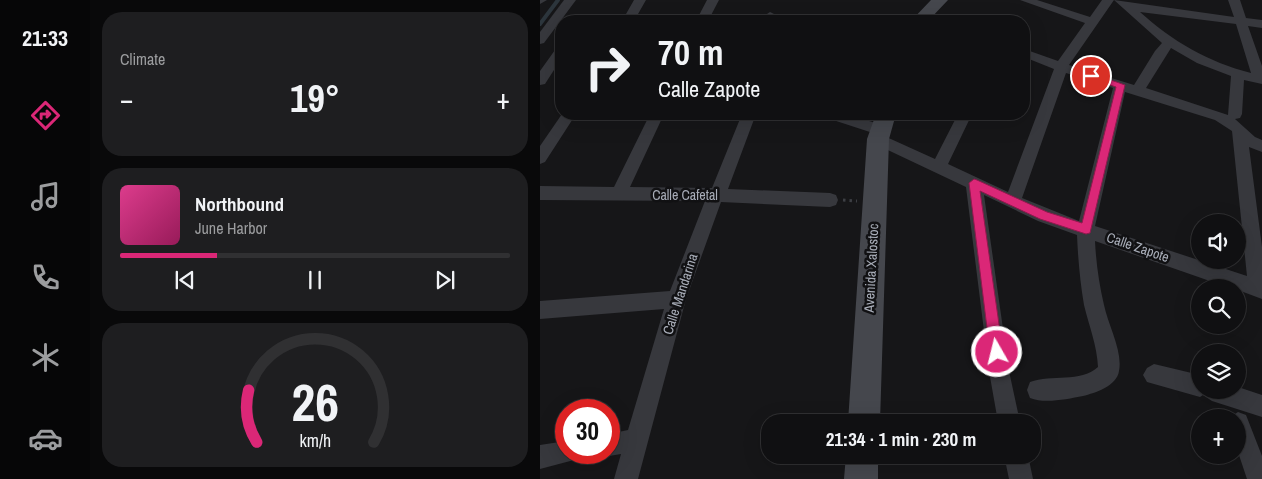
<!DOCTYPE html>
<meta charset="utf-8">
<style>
body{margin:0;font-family:"Archivo Narrow",sans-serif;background:#1e1e20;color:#f1f3f6;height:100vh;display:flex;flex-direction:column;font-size:19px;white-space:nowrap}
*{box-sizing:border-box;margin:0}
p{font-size:16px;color:#9c9d9f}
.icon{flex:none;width:28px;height:28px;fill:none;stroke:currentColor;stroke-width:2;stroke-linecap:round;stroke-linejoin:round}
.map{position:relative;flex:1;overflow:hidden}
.details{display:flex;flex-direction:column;gap:12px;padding:12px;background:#09090a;width:450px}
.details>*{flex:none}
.top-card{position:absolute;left:15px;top:15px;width:475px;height:105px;border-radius:20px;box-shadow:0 5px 20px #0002,0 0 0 1px #303032;background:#101012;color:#f1f3f6;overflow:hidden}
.tools{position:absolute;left:651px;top:214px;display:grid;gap:10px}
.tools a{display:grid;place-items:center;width:55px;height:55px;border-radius:50%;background:#101012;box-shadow:0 5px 20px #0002,0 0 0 1px #303032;font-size:25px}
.speed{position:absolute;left:15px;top:399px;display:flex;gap:10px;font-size:25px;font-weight:700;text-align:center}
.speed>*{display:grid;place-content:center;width:65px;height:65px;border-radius:50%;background:#101012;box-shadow:0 5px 20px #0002,0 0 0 1px #303032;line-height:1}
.speed .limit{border:8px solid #d22;background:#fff;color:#111}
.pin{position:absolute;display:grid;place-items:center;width:42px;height:42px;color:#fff;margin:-21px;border:2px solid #fff;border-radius:50%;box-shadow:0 1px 5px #0007}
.me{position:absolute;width:55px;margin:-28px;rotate:352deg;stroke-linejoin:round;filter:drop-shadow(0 0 4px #0008)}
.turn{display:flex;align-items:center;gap:18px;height:105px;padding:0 20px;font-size:22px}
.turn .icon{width:65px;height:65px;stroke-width:2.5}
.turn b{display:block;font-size:35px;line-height:42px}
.big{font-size:38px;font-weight:800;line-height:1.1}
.details .tile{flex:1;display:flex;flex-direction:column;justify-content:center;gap:8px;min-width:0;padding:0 18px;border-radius:20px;background:#1e1e20}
.details .dial{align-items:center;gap:0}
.dial svg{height:130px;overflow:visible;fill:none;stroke:#303032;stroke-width:7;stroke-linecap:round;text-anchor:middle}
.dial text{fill:#f1f3f6;stroke:none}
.song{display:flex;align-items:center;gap:15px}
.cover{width:60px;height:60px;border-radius:8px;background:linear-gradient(135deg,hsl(330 70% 55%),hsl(330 70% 35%))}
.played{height:5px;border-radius:2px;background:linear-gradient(90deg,#db2777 25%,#303032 25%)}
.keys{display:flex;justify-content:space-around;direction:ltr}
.heat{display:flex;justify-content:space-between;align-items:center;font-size:28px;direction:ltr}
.trip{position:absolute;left:221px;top:414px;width:280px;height:50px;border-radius:20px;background:#101012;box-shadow:0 5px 20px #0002,0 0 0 1px #303032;font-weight:800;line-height:50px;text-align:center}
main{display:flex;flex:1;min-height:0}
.tab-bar{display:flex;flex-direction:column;width:90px;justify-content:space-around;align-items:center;background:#060607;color:#9c9d9f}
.tab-bar .icon{width:35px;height:35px}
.tab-bar .active{color:#db2777}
.tab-bar b{font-size:22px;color:#f1f3f6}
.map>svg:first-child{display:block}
</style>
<main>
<nav class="tab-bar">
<b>21:33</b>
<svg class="icon active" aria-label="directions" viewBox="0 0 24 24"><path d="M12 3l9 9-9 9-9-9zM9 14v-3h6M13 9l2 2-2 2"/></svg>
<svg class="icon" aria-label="music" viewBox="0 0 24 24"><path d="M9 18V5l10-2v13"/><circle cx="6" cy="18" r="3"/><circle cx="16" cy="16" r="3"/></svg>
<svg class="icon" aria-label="phone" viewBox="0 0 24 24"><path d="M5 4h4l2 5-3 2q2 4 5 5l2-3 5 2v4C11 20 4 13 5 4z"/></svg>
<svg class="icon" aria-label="climate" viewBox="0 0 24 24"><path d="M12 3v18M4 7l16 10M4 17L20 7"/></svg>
<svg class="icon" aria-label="car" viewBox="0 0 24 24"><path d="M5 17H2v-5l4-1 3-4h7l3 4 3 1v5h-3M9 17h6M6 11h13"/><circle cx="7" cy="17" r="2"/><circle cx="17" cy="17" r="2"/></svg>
</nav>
<section class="details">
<div class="tile"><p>Climate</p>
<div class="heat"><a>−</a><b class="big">19°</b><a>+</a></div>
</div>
<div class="tile">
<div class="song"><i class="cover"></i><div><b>Northbound</b><p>June Harbor</p></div></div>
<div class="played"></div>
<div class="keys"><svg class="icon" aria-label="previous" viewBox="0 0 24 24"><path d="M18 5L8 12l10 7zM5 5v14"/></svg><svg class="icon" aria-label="pause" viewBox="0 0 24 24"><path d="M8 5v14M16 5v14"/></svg><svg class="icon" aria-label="next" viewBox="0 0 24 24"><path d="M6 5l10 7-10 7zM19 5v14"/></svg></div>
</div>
<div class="tile dial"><svg viewBox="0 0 100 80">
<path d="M14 69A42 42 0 1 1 86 69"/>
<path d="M14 69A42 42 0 0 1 9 37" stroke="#db2777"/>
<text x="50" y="56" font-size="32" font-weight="700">26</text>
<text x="50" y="72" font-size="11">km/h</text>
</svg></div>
</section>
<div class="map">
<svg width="722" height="479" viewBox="0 0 722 479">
<rect width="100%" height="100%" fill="#161618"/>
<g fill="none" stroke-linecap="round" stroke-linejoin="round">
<path stroke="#2c353c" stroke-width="4" d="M0 24 18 0"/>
<path stroke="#3d3f44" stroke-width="3" stroke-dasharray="2.5 4" stroke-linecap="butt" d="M303 200 317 201"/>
<path fill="#37383d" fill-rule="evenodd" d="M282 18H286L288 21H282Z"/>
<path fill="#37383d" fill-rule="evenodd" d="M0 0H7L0 4Z
M24 0H36L4 43 0 44V32Z
M94 0H106L94 21H82Z
M167 0H179L168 21H156Z
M480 0H497L550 17 562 0H574L529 65 594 85 615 51 622 43 574 0 694 17 688 0H700L706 18 722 20V28L708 26 722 66V84L704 80 702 114 700 118 695 119 715 137 722 140V152L709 147 722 247V299L698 290V288H690L555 241C556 262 559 284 564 305 568 325 583 351 579 371 577 386 555 393 543 396 527 399 505 404 490 398L487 390 490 382C512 374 540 383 558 367 557 345 549 326 544 305 540 282 538 258 537 235L498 221 444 195 469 371 480 422H458L449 371 426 187 333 143 331 139 336 134 287 118 285 114H307L345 126 347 130 342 135 395 159 418 114H432L408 164 468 192 514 69 484 57V49L518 61 545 23ZM600 12 696 24 711 73C668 62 632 41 600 12ZM631 48 657 63 691 76 688 115 606 88ZM526 73 573 88 539 221 482 198ZM585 92 675 120 692 131 707 276 555 226Z
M385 10 407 18 409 21H393L381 16V12Z
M230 12 234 14 238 21H226L224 16Z
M15 50H21V59L5 84 0 85V71Z
M22 114H36L5 162 0 164V146Z
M110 114H124L90 187 172 188 202 114H216L188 189 290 193 296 195 298 200 296 205 290 207 181 202 146 299 98 479H74L81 454 69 456 61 452H69V434L88 430 124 309 0 319V301L130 291 165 201 0 200V186L74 187Z
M614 364 660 375V390H698V387L722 395V417L672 401 663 395 660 397 607 382 603 375 607 368Z
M698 412 706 415 722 456V479H707L698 452V418H689Z
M26 441V452H37L34 460 0 469V445Z
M464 455H488L493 479H469Z"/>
<path fill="#45474d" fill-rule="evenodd" d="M391 0H408L388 21H371Z
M336 114H356L349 139 340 422H308L327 139Z
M306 455H338V479H304Z"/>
</g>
<path fill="#db2777" stroke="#8e194d" d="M551 73 585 85 550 233 546 234 500 219 440 191 463 352 461 357 457 359 452 357 450 352 429 183 434 179 437 180 507 212 542 223 576 87 548 78V74Z"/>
<g text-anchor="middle" stroke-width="5" stroke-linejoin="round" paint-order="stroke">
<g font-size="14" fill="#a8adb8" stroke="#111113">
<text x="145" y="200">Calle Cafetal</text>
<text transform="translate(598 247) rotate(19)" y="5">Calle Zapote</text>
<text transform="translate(331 268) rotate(-87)" y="5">Avenida Xalostoc</text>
<text transform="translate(140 294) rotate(-72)" y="5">Calle Mandarina</text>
</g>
</g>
</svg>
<div class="tools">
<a><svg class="icon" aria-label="sound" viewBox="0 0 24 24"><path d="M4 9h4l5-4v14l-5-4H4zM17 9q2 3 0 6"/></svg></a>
<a><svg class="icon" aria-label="search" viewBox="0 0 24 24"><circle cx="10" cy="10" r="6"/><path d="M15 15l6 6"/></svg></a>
<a><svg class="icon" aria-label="layers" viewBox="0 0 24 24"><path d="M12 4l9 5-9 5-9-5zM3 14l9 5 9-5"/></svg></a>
<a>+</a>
</div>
<div class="speed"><div class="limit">30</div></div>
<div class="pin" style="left:551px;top:76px;background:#d93025"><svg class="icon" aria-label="arrive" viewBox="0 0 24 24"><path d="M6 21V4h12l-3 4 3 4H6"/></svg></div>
<svg class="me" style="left:457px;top:352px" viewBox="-20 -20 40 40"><circle r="17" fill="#db2777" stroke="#fff" stroke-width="3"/><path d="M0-11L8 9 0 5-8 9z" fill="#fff"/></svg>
<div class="trip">21:34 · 1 min · 230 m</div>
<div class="top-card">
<div class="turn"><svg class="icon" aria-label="right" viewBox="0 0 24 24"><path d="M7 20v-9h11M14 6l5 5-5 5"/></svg><div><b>70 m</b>Calle Zapote</div></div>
</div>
</div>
</main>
